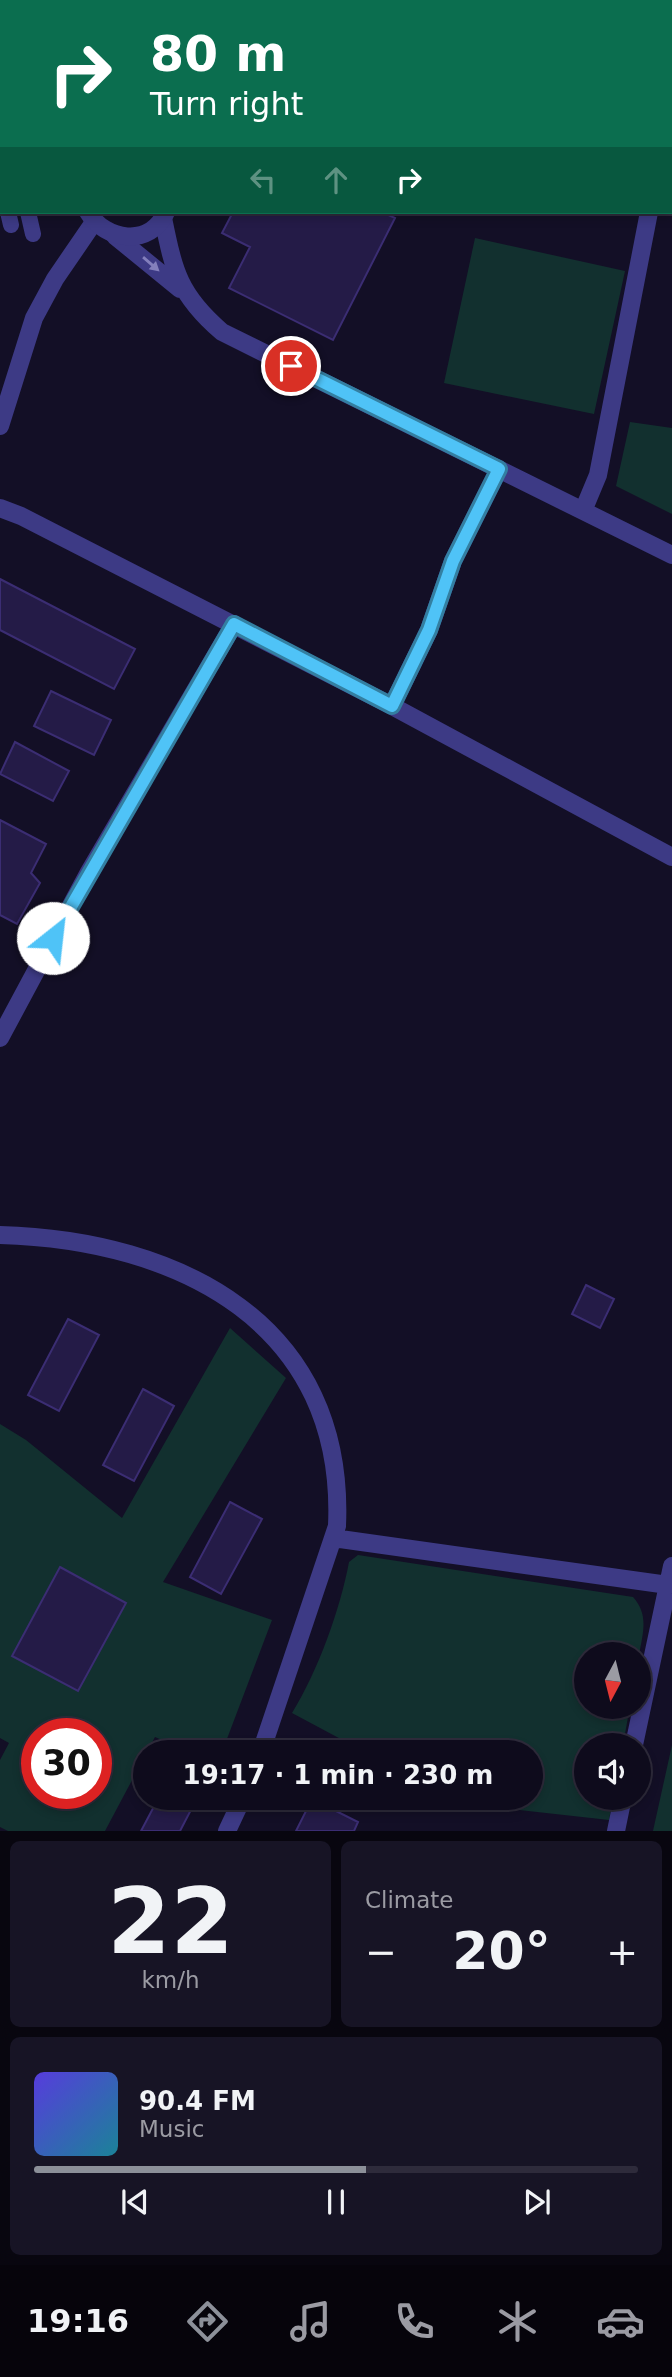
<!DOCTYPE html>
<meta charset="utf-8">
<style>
body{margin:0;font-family:"DejaVu Sans",sans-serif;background:#171425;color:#f1f3f6;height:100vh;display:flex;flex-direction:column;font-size:26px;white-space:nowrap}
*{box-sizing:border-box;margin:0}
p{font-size:23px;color:#9b9ba3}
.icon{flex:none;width:38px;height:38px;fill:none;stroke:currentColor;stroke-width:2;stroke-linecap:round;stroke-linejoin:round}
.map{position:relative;height:1831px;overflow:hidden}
.details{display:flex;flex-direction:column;gap:10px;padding:10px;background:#08060f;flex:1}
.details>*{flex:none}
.hud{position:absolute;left:0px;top:0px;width:672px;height:214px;box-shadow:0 4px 10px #0003,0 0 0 2px #2e2b3b;background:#0b6e4f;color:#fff;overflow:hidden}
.needle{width:46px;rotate:187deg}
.tools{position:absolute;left:574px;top:1642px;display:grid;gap:14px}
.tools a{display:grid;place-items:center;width:77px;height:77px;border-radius:50%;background:#0e0b1c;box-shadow:0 4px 10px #0003,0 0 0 2px #2e2b3b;font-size:35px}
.speed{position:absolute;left:21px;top:1718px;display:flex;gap:14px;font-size:35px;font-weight:700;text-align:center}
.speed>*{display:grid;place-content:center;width:91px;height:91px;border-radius:50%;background:#0e0b1c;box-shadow:0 4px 10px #0003,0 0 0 2px #2e2b3b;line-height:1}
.speed .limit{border:10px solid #d22;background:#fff;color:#111}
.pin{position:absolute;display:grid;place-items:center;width:60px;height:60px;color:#fff;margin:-30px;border:4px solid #fff;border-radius:50%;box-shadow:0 2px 7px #0007}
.me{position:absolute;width:77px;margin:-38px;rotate:29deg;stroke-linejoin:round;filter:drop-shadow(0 0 5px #0008)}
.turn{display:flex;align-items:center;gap:24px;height:147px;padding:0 35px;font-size:32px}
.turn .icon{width:91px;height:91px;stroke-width:2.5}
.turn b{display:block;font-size:49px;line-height:60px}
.lanes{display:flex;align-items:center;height:66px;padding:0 35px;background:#0003;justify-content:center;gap:35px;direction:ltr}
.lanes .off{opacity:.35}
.big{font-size:52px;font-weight:700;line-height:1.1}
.details .widget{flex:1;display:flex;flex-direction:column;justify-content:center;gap:10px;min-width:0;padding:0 24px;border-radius:10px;background:#171425}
.details .dial{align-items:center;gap:0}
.dial b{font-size:91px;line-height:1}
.song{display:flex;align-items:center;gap:21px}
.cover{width:84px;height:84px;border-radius:10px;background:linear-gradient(135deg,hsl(250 70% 55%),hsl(190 70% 35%))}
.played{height:7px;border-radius:4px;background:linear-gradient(90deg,#8c9099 55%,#2e2b3b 55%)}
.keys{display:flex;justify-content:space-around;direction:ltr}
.heat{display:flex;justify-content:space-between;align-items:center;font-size:38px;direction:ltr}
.details .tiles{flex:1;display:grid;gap:10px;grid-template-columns:1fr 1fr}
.widget:last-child{grid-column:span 2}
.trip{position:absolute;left:133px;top:1740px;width:410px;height:70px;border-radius:35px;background:#0e0b1c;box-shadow:0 4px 10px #0003,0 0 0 2px #2e2b3b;font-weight:700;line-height:70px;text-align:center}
.tabs{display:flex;height:112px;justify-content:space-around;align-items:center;background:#06040b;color:#9b9ba3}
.tabs .icon{width:49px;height:49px}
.tabs .active{color:#8c9099}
.tabs b{font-size:32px;color:#f1f3f6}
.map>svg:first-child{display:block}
</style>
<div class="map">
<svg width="672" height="1831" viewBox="0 0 672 1831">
<rect width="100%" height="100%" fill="#130f26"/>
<path fill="#12302f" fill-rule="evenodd" d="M255 0H662L254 2Z
M475 238 625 271 594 414 444 383Z
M630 422 672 428V514L616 486Z
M230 1328 286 1378 163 1582 272 1620 222 1752H189L155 1737 105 1831H8L0 1827V1760L9 1743 0 1738V1424L26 1440 122 1518ZM37 1734H96V1794H37Z
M358 1555 633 1597C649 1615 643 1632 639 1655L586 1654V1706H630L623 1745H586V1797H613L609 1820 491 1807 470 1797H530V1752H365L292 1713C318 1671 340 1610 349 1562Z
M672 1745V1831H653Z"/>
<path fill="#241b47" stroke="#3b2d73" stroke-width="2" d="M233 212H382L395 218 333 340 229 288 250 247 222 233Z
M0 579 135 649 114 689 0 630Z
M51 691 111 720 94 755 34 726Z
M15 742 69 771 53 801 0 774Z
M0 820 46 844 31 873 40 883 17 924 0 915Z
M586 1285 614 1299 600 1328 572 1314Z
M68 1319 99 1335 59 1411 28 1395Z
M143 1389 174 1406 134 1481 103 1465Z
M230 1502 262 1519 221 1594 190 1577Z
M60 1567 126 1603 78 1691 12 1656Z
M159 1797H176L193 1806 180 1831H141Z
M312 1799 358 1822 354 1831H296Z"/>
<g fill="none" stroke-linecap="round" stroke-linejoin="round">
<path stroke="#3d3a85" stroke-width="16" d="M221 2V0
M0 47 2 48
M0 155 2 156
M0 172 2 181
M8 212 11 225
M28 212 33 234"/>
<path stroke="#3d3a85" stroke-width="18" d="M670 105 672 96
M163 218C174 272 179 295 222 332L672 555
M115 236 180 289
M0 426 34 318 55 279 94 222
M0 508 21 516 392 706 672 857
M583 511 598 475 649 212
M392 706 429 630 453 561 499 469
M0 1038 89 872 234 624
M0 1235C180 1240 346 1324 337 1526L261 1752
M333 1538 668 1585
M634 1745 672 1566
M227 1831 243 1797
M616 1831 623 1797"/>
<path stroke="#3d3a85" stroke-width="18" d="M0 115 2 116
M88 212C105 241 150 248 166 212"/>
</g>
<defs><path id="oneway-solid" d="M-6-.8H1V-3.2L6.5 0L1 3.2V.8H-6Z" transform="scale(1.75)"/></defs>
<use fill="#837fbc" href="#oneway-solid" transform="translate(151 264) rotate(41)"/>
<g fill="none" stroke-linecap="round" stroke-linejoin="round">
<defs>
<path id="route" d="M53 938 234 624 392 706 429 630 453 561 499 469 291 366"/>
</defs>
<use href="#route" stroke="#337fa1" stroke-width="18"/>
<use href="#route" stroke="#4fc3f7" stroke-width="12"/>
</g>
</svg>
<div class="tools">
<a><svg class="needle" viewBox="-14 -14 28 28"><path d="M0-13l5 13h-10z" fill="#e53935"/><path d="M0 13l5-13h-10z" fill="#9b9ba3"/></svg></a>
<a><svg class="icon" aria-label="sound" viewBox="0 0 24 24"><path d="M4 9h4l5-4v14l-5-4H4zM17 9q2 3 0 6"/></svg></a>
</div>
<div class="speed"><div class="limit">30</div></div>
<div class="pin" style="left:291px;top:366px;background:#d93025"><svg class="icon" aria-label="arrive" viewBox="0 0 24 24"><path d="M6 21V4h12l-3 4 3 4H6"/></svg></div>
<svg class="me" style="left:53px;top:938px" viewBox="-20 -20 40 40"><circle r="19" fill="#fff"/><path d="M0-13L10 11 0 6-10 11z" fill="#4fc3f7"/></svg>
<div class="trip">19:17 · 1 min · 230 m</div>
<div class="hud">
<div class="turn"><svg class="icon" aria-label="right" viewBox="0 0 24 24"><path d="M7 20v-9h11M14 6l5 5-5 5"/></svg><div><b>80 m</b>Turn right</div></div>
<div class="lanes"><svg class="icon off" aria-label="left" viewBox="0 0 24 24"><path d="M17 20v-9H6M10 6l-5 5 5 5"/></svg><svg class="icon off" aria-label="ahead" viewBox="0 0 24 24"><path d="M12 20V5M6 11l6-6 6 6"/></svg><svg class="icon" aria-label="right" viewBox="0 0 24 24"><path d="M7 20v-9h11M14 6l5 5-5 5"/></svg></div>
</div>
</div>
<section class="details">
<div class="tiles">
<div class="widget dial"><b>22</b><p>km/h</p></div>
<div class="widget"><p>Climate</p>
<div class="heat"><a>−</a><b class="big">20°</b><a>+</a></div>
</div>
<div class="widget">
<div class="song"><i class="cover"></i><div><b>90.4 FM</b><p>Music</p></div></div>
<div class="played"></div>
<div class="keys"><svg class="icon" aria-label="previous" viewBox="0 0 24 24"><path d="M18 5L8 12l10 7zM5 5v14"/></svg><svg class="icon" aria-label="pause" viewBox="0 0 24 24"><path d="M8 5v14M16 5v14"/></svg><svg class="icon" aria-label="next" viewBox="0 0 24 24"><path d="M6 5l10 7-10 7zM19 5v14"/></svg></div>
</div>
</div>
</section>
<nav class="tabs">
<b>19:16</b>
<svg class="icon active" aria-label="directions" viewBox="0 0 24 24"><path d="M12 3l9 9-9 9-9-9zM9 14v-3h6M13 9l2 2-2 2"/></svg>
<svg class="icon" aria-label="music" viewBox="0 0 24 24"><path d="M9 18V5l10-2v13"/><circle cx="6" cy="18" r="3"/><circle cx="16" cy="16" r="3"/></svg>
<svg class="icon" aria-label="phone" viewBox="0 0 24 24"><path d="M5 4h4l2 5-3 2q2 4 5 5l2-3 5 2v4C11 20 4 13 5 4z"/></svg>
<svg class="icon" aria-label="climate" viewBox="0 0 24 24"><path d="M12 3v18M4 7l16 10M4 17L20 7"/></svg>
<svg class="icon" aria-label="car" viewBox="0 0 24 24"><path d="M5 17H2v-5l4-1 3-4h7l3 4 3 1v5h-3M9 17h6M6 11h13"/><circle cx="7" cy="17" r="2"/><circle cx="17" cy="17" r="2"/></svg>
</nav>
